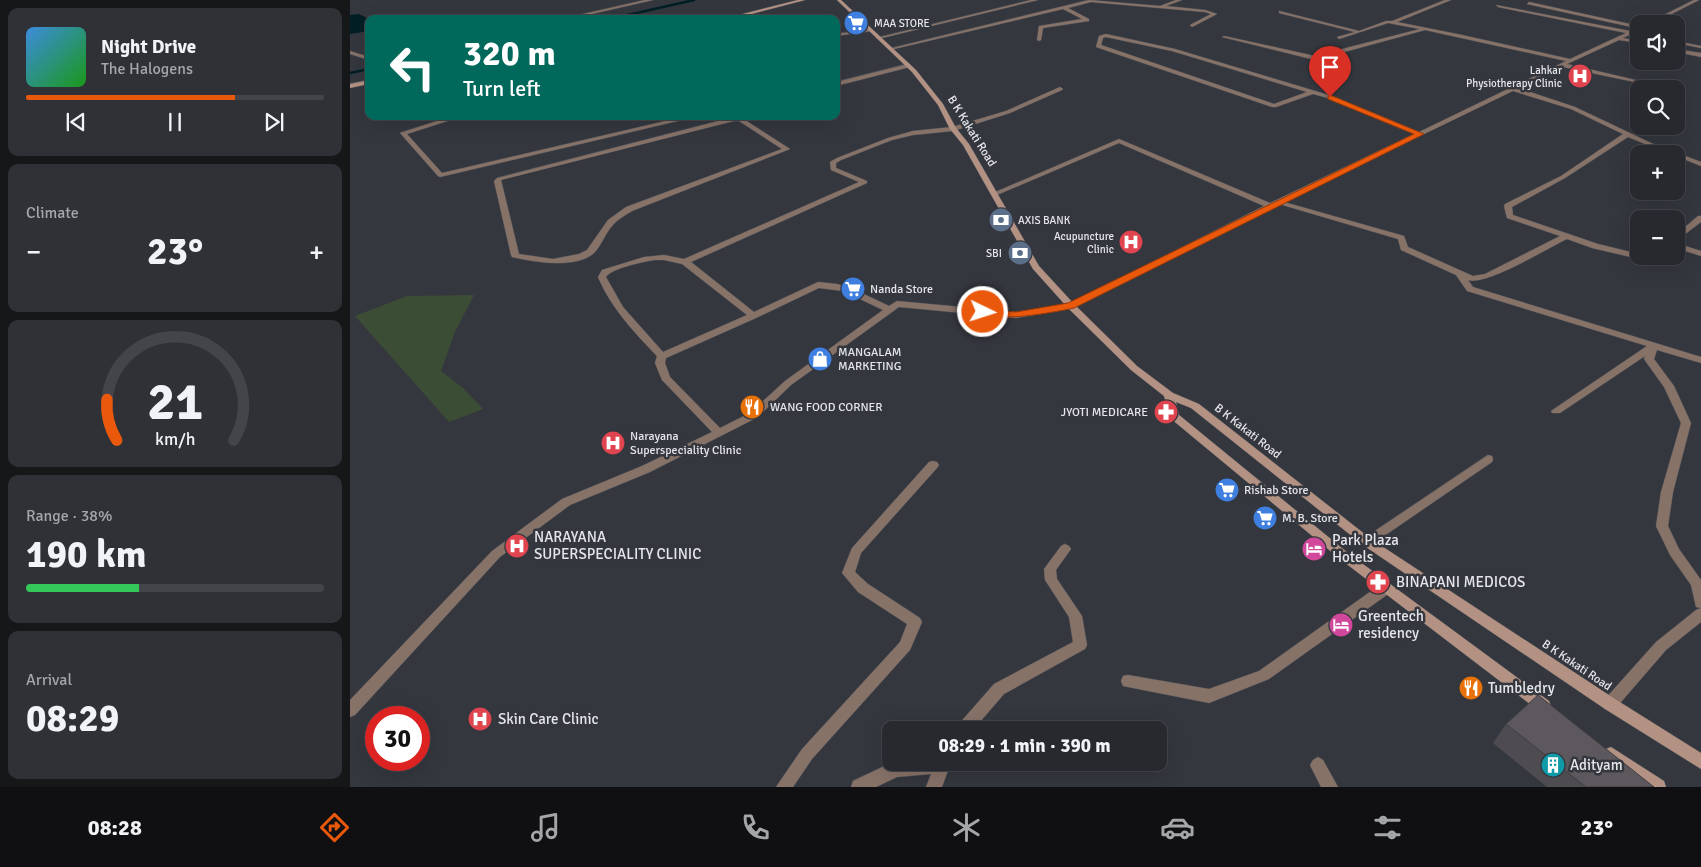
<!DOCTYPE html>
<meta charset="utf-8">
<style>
body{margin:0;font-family:Signika,sans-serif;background:#2f3136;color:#f1f3f6;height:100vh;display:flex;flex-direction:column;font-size:19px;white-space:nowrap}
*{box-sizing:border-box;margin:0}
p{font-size:16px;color:#a4a6aa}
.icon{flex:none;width:28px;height:28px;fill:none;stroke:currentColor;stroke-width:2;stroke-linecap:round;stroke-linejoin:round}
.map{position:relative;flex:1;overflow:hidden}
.details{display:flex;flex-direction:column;gap:8px;padding:8px;background:#151719;width:350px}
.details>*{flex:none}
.hud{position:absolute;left:15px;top:15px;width:475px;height:105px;border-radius:10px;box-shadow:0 5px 20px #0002,0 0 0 1px #43454a;background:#00695c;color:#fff;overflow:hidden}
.tools{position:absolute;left:1280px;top:15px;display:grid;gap:10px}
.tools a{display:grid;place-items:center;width:55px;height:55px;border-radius:10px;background:#27292e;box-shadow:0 5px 20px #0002,0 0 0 1px #43454a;font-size:25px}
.speed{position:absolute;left:15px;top:706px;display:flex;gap:10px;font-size:25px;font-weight:700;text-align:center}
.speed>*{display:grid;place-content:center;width:65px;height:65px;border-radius:50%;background:#27292e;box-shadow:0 5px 20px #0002,0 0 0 1px #43454a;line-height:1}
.speed .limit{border:8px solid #d22;background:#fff;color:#111}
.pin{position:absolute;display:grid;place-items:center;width:42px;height:42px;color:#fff;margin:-51px -21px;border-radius:50% 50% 50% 0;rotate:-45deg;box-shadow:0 0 5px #0007}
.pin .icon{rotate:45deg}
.me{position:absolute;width:55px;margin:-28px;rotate:94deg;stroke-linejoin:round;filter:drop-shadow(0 0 4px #0008)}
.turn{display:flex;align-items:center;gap:18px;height:105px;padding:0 15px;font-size:22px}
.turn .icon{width:65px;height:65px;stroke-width:2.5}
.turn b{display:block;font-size:35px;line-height:42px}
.big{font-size:38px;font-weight:700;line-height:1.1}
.details .widget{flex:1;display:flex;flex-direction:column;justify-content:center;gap:8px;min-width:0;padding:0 18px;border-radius:10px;background:#2f3136}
.details .dial{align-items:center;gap:0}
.dial svg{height:130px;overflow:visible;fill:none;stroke:#43454a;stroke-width:7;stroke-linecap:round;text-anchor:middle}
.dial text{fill:#f1f3f6;stroke:none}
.song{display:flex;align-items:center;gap:15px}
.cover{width:60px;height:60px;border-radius:8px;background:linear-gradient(135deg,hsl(210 70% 55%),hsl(120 70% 35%))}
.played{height:5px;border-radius:2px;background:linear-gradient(90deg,#ea580c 70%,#43454a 70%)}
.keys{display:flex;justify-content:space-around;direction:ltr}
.heat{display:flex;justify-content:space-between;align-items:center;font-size:28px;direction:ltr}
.charge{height:8px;border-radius:4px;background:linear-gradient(90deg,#34c759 38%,#43454a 0)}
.trip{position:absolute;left:532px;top:721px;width:285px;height:50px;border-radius:10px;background:#27292e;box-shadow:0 5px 20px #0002,0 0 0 1px #43454a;font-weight:700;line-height:50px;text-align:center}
.menu{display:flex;height:80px;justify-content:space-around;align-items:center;background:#101012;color:#a4a6aa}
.menu .icon{width:35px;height:35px}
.menu .on{color:#ea580c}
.menu b{font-size:22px;color:#f1f3f6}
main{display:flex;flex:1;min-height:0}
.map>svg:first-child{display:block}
</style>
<main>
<section class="details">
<div class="widget">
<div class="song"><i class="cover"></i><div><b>Night Drive</b><p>The Halogens</p></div></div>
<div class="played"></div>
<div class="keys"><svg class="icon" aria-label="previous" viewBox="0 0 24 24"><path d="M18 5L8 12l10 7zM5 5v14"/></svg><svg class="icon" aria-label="pause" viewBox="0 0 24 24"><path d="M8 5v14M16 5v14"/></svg><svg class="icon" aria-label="next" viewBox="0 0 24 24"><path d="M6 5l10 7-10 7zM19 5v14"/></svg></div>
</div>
<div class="widget"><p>Climate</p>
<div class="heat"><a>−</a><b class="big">23°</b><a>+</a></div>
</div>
<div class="widget dial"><svg viewBox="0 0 100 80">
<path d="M14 69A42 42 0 1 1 86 69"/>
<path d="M14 69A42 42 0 0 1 8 44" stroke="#ea580c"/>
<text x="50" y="56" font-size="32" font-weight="700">21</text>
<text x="50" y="72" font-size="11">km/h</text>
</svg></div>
<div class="widget"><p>Range · 38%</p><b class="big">190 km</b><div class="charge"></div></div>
<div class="widget"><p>Arrival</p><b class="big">08:29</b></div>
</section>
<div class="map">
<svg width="1351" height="787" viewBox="0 0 1351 787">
<rect width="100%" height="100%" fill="#34373e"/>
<path fill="#3c4d36" d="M124 295 105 332 91 371 113 388 133 409 99 422 5 316 57 296Z"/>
<path fill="#001f25" d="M9 14 19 19V31L0 34V15Z"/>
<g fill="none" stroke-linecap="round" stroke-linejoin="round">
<path stroke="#001f25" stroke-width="2.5" d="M260 19 344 0
M0 73 19 69"/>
<defs>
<path id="street" d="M295 0H303L220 19H211Z
M681 0H688L528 39 526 38Z
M739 0 810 6 826 0H832L816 6 855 10 867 14 842 27 840 25 861 14 855 12 741 2 718 8 739 19V21L693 28 691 40 689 41 687 40 689 26 732 19 713 9 540 50 538 49Z
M1095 0H1101L1047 22 1112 35 1220 59 1276 33 1148 7 1146 5 1280 31 1286 28 1177 4 1179 2 1289 26V30L1273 38 1289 41V43L1269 40 1217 64 1294 82V84L1213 67 1168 88 1225 107 1301 143 1351 162V166L1326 156V154H1319L1278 137 1215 178 1162 207 1163 215 1248 244 1289 254V256H1307L1298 261 1242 248 1217 239C1198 248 1136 286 1118 280L1123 287 1351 357V363L1307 350 1304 359 1324 386 1341 423 1323 492 1318 526 1329 549 1351 580V608L1346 607 1341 585 1320 555 1306 526 1311 492 1331 423 1314 387 1294 359 1295 356 1210 413H1202L1201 411 1297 346 1117 291 1106 275 1051 250 1048 239 929 204 724 308 666 318 549 307 441 385 408 417 300 472 220 505 150 557 5 715 0 717V700L142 551 212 499 292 466 362 432 312 380 305 363 307 356C284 332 261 308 248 277L252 270 294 257 314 255 334 259 509 182 481 170 480 162 487 158 538 138 563 131 602 127 656 111 710 87 713 89 712 90 660 113 603 131 563 135 542 140 491 160 486 163V168L517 181V183L341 262 404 312 468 282 487 284 499 287 539 306 547 301 666 312 719 304 914 206 769 143 647 195H643V193L769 139 920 203 1064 134 978 98 963 94 926 107H922L746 47 749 36 756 34 825 49 982 96 1069 132 1216 61 1075 30 965 60 872 37 874 36 965 56 1070 29 1038 23 989 39 987 37 1005 32 929 13V11L1009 31 1036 21H1042ZM756 37 822 51 957 92 924 104 751 45 753 38ZM1163 91 1221 109 1273 134 1211 176 1155 204 1154 206 1157 218 1210 236 1135 274 1123 276 1058 247 1054 236 934 202ZM304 260H314L332 264 397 315 313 352 273 307 256 277C262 268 293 262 304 260ZM469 288 493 291 533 310 435 381 400 413 370 428 320 377 315 363 316 358 406 318Z
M1344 0H1349L1302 24H1296Z
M520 29 522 31 486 36V34Z
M1326 41 1351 46V48L1326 43Z
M1326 49 1351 53V57L1326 52Z
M0 51 19 57V60L0 54Z
M558 64 560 67 486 86V82Z
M103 116H113L57 134 92 173 337 116H349L90 177 88 176 50 133Z
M384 117 392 118 440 149 282 211C276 215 268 219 263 225 255 233 251 247 243 254 224 269 183 262 162 257L161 255 144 181 147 178ZM384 121H389L432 149 276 207 258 220 237 250 229 254 203 259 169 254 151 180Z
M1348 216H1351V222L1326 241V235Z
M1326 243 1351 251V256L1326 248Z
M1138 455 1142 456 1143 459 1142 462 1021 545 1017 547 1013 545 1011 542 1013 539Z
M583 461 587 462 589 465 587 468 511 553 505 572 518 584 570 618 572 622 560 650 462 759 443 787H426L452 749 550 642 557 624 508 592 492 573 502 548 579 462Z
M715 544 719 546 721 549 706 570 707 579 732 616 737 645 735 649 654 694 623 730H606L608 725 644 684 723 642 719 617 695 580 694 569 711 546Z
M1036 583 1041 584 1042 588 1041 592 919 679 859 703 778 687 773 686 771 681 773 676 778 675 859 689 909 671 1031 584Z
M1351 608V622L1316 650 1265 709 1260 711 1255 709 1253 704 1255 699 1306 642 1346 610Z
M968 757 973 760 988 787H971L960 765 963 760Z
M543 762H601L592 787H576L581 774 547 777 526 787H501L503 781Z"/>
<path id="secondary" d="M448 0H455L382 19H373Z
M487 0H491L566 70 593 104 606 128 619 144 689 266 724 304 787 366 823 393 849 404 1021 539 1265 699 1351 753V769L1255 709 1013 545 841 408 826 402 829 415 998 553 1199 701 1201 706 1199 711 1194 713 1189 711 990 559 820 418 814 396 781 370 718 308 683 269 613 145 600 129 588 105 562 72Z
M19 80V84L0 88V84Z
M1261 747 1314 781 1316 787H1295L1256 759 1253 754 1256 749Z"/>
</defs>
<use href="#street" stroke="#50535a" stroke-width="1"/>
<use href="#secondary" stroke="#50535a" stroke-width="1"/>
<use href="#street" fill="#877268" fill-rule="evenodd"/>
<use href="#secondary" fill="#b39283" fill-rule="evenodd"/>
</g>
<path fill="#4f4c51" d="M1156 724 1304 787H1197L1143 743Z"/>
<path fill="#5c585e" stroke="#403e42" d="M1188 695 1304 787H1236L1156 724Z"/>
<path fill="#ea580c" stroke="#983908" d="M980 95 1074 134 724 308C706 312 642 324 628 312L633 309 666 312 718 303 1064 134 978 99V96Z"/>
<defs>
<symbol id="supermarket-disc" viewBox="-11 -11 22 22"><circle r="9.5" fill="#3f7fe0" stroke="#34373e"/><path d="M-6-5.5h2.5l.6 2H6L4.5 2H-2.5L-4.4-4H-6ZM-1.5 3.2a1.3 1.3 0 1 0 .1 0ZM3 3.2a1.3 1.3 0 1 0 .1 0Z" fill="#fff"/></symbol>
<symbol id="hospital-disc" viewBox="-11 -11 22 22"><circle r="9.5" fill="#e0444e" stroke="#34373e"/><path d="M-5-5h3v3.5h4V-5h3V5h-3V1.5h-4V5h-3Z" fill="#fff"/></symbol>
<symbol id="bank-disc" viewBox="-11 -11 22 22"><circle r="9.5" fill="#5c6f8a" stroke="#34373e"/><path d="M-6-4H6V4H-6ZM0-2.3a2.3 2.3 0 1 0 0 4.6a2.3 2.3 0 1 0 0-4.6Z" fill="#fff"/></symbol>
<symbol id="shop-disc" viewBox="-11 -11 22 22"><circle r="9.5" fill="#3f7fe0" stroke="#34373e"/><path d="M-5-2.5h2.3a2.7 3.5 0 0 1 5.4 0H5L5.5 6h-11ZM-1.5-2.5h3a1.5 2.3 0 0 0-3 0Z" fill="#fff"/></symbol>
<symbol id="restaurant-disc" viewBox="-11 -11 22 22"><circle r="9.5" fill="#e8710a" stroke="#34373e"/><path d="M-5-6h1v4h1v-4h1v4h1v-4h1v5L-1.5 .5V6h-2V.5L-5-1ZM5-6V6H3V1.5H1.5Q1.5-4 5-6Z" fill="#fff"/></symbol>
<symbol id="pharmacy-disc" viewBox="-11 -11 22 22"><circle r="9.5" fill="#e0444e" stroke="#34373e"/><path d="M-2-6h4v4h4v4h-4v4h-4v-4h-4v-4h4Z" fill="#fff"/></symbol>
<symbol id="hotel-disc" viewBox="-11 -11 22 22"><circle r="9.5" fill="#d1479c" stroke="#34373e"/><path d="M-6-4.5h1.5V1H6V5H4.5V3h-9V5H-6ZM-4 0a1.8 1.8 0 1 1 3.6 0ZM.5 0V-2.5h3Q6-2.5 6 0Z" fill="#fff"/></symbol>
<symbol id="building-disc" viewBox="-11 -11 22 22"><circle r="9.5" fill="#0f9aa8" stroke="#34373e"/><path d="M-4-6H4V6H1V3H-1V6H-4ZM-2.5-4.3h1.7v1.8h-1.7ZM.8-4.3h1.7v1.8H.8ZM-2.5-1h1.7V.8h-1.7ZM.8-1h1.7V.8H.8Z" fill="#fff"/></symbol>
</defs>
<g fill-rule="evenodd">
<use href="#supermarket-disc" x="492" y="9" width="28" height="28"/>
<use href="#hospital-disc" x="1216" y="62" width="28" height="28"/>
<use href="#bank-disc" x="637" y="206" width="28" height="28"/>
<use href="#hospital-disc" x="767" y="228" width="28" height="28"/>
<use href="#bank-disc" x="656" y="239" width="28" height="28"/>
<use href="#supermarket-disc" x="489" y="275" width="28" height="28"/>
<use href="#shop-disc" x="456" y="345" width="28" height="28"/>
<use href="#restaurant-disc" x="388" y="393" width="28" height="28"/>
<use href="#pharmacy-disc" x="802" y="398" width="28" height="28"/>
<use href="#hospital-disc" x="249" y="429" width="28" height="28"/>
<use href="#supermarket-disc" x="863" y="476" width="28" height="28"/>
<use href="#supermarket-disc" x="901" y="504" width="28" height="28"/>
<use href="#hospital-disc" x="153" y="532" width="28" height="28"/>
<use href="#hotel-disc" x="950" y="535" width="28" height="28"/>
<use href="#pharmacy-disc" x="1014" y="568" width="28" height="28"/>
<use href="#hotel-disc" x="977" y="611" width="28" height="28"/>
<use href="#restaurant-disc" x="1107" y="674" width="28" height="28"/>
<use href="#hospital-disc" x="116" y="705" width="28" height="28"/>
<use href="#building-disc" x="1189" y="751" width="28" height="28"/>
</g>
<g text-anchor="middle" stroke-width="5" stroke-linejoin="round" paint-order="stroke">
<g font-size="11" fill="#e4e6ea" stroke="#34373e" text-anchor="end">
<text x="524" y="27" text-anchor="start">MAA STORE</text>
<text x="1212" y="74">Lahkar<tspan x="1212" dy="13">Physiotherapy Clinic</tspan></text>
<text x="668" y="224" text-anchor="start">AXIS BANK</text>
<text x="764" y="240">Acupuncture<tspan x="764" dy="13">Clinic</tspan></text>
<text x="652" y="257">SBI</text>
</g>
<g font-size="12" fill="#e4e6ea" stroke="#34373e">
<text transform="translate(622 131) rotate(58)" y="4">B K Kakati Road</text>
<text transform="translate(898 431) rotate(38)" y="4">B K Kakati Road</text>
<text transform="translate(1227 665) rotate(34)" y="4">B K Kakati Road</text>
</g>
<g font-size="12" fill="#e4e6ea" stroke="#34373e" text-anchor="start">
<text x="520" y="293">Nanda Store</text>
<text x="488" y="356">MANGALAM<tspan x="488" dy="14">MARKETING</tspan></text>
<text x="420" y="411">WANG FOOD CORNER</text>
<text x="798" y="416" text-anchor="end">JYOTI MEDICARE</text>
<text x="280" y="440">Narayana<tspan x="280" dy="14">Superspeciality Clinic</tspan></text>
<text x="894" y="494">Rishab Store</text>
<text x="932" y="522">M. B. Store</text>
</g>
<g font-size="15" fill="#e4e6ea" stroke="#34373e" text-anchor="start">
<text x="184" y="542">NARAYANA<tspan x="184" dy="17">SUPERSPECIALITY CLINIC</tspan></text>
<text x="982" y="545">Park Plaza<tspan x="982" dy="17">Hotels</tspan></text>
<text x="1046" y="587">BINAPANI MEDICOS</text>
<text x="1008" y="621">Greentech<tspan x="1008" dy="17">residency</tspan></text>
<text x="1138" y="693">Tumbledry</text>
<text x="148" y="724">Skin Care Clinic</text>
<text x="1220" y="770">Adityam</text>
</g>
</g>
</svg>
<div class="tools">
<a><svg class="icon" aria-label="sound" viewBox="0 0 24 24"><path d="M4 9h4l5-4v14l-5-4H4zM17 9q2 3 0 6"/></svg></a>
<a><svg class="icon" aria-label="search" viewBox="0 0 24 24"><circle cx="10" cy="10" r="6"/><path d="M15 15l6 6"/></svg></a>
<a>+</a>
<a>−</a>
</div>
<div class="speed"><div class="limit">30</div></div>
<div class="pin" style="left:980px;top:97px;background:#d93025"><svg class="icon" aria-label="arrive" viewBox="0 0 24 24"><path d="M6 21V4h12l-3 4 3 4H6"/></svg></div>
<svg class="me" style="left:633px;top:312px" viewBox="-20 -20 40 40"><circle r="17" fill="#ea580c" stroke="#fff" stroke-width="3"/><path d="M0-11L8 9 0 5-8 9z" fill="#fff"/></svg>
<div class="trip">08:29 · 1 min · 390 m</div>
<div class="hud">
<div class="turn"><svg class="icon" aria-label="left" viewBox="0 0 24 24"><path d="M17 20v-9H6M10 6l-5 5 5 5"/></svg><div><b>320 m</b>Turn left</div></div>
</div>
</div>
</main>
<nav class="menu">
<b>08:28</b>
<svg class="icon on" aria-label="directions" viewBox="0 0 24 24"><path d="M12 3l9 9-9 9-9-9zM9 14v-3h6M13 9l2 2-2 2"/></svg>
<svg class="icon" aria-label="music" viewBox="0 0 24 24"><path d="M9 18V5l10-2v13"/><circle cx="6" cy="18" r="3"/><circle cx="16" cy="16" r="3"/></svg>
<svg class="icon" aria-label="phone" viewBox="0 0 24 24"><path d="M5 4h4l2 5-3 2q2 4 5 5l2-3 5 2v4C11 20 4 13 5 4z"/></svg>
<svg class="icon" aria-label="climate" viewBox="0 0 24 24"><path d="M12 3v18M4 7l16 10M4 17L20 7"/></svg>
<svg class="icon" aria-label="car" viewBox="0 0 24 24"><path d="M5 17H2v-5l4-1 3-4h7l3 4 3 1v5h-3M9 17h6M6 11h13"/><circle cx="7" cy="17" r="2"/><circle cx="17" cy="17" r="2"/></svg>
<svg class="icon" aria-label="filters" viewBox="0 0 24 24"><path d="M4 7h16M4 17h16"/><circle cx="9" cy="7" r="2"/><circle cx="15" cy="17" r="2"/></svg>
<b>23°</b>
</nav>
